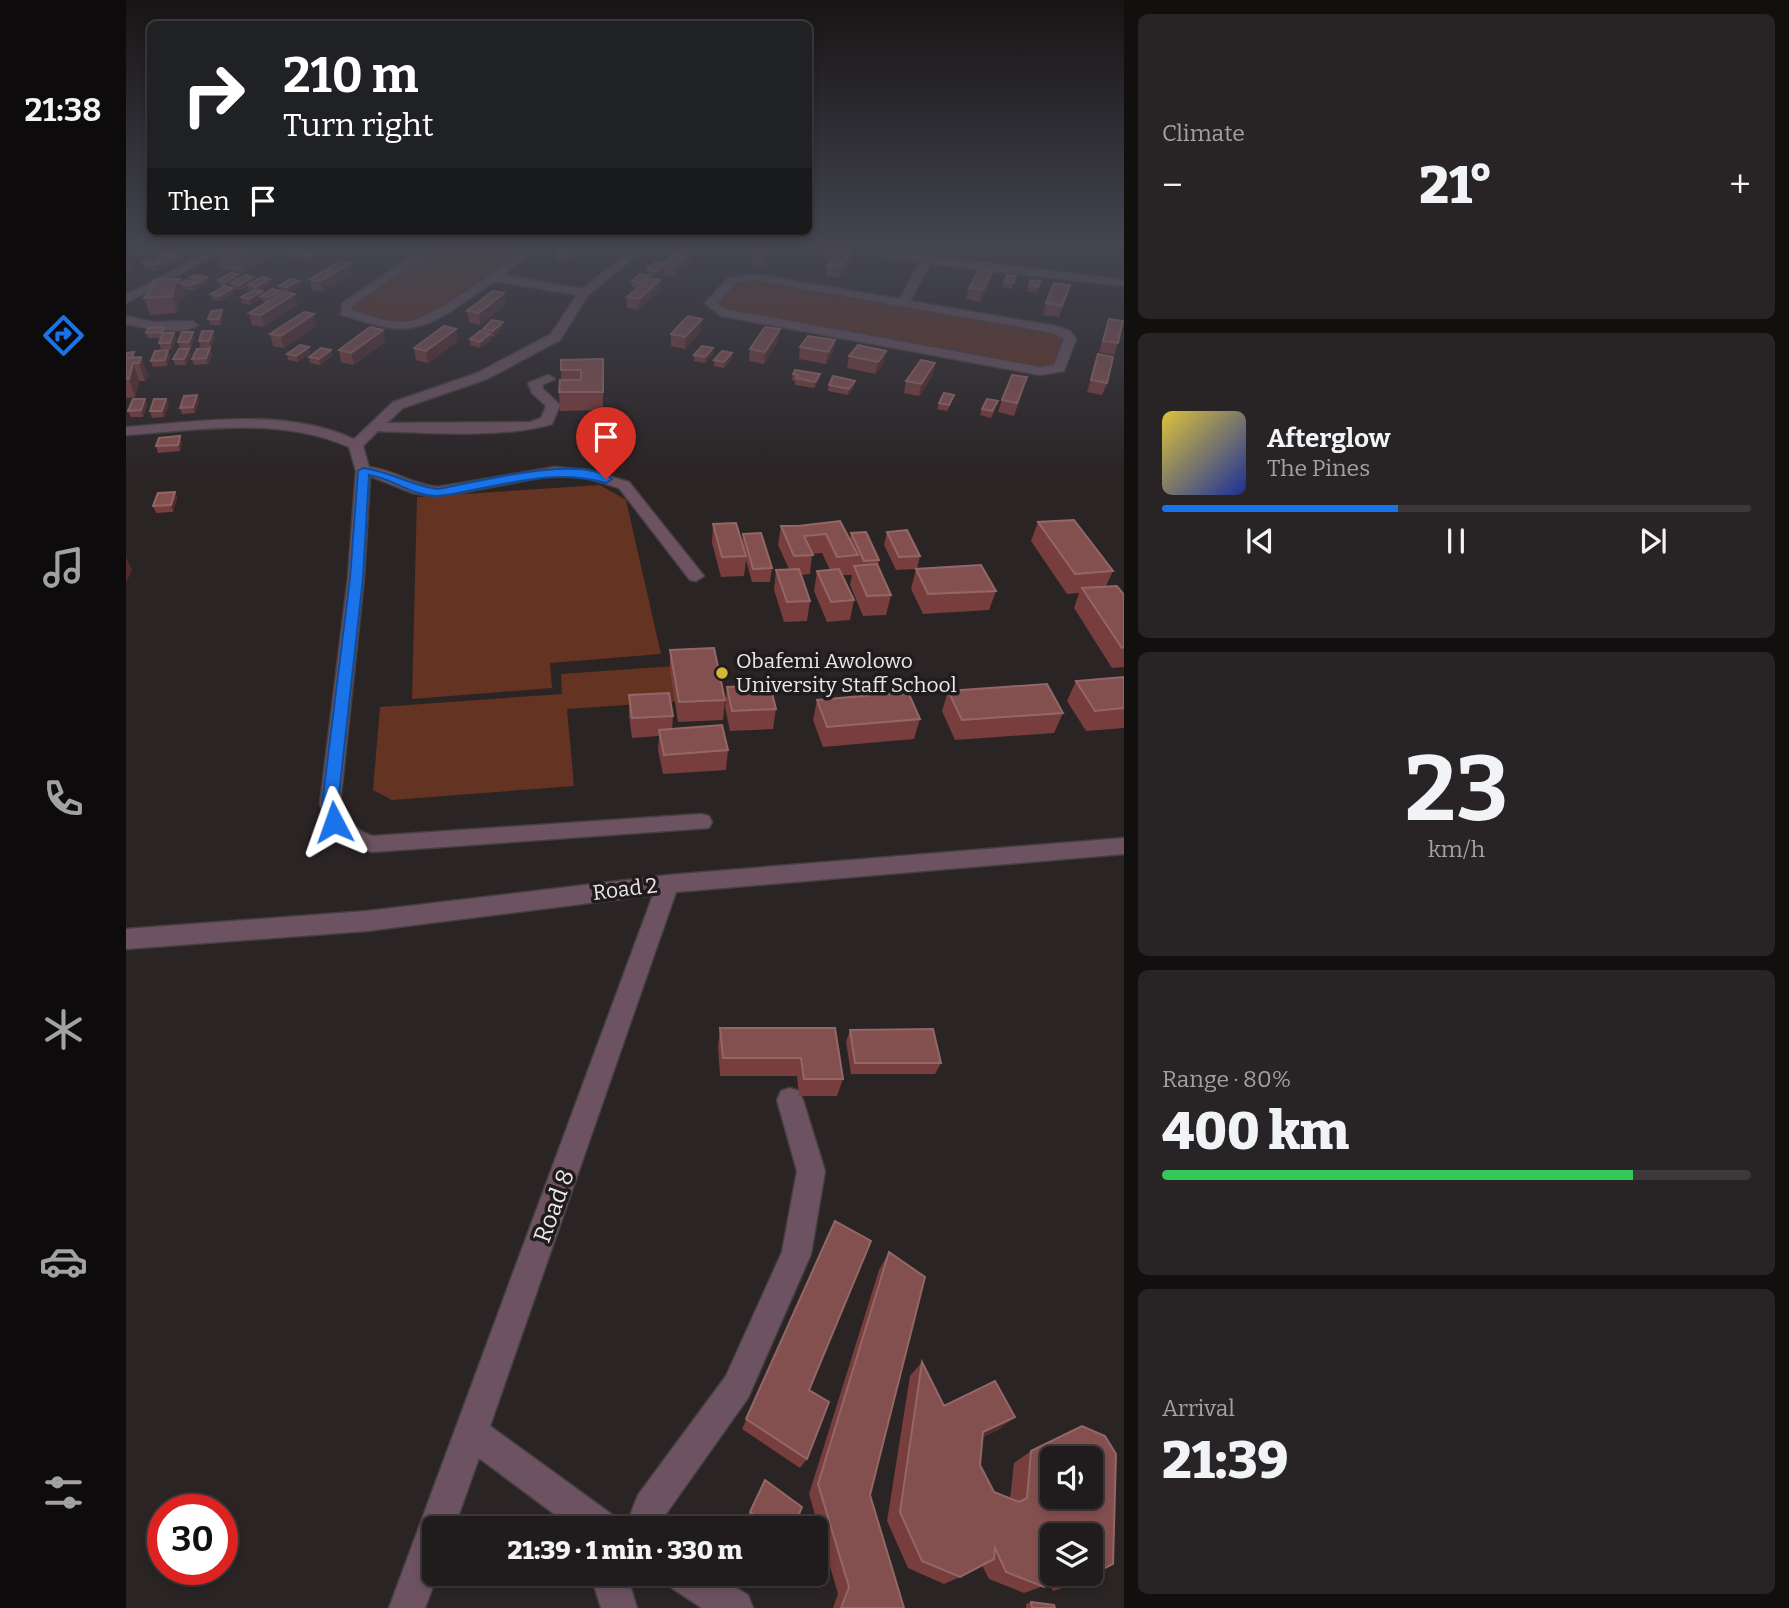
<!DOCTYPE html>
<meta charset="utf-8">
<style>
body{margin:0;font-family:Bitter,serif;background:#282425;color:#f1f3f6;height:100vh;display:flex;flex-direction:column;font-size:26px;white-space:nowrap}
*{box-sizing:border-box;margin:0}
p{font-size:23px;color:#a2a1a3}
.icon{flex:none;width:38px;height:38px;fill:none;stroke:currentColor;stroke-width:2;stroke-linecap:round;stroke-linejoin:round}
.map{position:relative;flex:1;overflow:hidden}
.drawer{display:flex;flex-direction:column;gap:14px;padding:14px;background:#120f0f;width:665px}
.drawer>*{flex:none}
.hud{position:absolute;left:21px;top:21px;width:665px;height:214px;border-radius:10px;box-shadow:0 4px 10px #0003,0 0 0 2px #3d393b;background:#202124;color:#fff;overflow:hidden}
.fabs{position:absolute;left:914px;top:1446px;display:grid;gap:14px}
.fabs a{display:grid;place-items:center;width:63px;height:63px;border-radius:10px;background:#201b1c;box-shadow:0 4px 10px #0003,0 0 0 2px #3d393b;font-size:35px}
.speed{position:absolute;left:21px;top:1494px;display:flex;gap:14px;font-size:35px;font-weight:700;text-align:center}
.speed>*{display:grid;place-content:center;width:91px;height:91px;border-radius:50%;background:#201b1c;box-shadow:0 4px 10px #0003,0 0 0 2px #3d393b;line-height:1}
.speed .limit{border:10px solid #d22;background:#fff;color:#111}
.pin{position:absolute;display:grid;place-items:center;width:60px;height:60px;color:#fff;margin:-72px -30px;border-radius:50% 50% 50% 0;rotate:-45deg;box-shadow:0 0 7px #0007}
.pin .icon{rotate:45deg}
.me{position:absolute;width:77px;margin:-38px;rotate:356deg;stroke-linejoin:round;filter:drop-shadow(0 0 5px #0008)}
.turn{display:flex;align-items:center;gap:24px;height:147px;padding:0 21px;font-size:32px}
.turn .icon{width:91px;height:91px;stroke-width:2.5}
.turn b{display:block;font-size:49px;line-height:60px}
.then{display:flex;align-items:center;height:66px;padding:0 21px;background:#0003;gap:14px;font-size:26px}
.big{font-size:52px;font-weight:800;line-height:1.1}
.drawer .widget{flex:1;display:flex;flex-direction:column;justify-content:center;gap:10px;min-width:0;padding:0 24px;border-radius:10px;background:#282425}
.drawer .dial{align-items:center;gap:0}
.dial b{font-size:91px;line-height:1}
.song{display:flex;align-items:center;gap:21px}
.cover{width:84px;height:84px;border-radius:10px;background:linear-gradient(135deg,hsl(50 70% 55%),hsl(230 70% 35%))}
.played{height:7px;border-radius:4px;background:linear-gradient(90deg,#1a73e8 40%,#3d393b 40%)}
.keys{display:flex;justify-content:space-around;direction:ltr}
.heat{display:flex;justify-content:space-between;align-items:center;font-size:38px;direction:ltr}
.charge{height:10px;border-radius:5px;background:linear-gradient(90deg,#34c759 80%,#3d393b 0)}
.trip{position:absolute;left:296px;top:1516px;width:406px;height:70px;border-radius:10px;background:#201b1c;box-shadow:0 4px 10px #0003,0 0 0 2px #3d393b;font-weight:800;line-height:70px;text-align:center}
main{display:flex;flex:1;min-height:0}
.tabs{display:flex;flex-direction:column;width:126px;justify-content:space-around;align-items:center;background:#0d0b0b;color:#a2a1a3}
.tabs .icon{width:49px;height:49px}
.tabs .selected{color:#1a73e8}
.tabs b{font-size:32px;color:#f1f3f6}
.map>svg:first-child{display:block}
</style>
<main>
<nav class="tabs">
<b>21:38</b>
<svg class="icon selected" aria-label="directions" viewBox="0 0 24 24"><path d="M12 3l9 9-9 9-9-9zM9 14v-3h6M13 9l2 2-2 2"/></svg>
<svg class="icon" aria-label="music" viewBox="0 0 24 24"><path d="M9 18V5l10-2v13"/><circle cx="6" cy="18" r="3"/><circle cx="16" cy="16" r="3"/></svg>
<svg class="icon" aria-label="phone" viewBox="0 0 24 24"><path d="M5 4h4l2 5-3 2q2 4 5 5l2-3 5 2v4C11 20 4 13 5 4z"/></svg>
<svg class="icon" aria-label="climate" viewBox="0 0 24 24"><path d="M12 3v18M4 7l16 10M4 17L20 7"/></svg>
<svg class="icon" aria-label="car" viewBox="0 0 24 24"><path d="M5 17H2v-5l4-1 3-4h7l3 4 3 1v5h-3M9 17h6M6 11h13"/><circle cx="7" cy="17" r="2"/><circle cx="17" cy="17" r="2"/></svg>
<svg class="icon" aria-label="filters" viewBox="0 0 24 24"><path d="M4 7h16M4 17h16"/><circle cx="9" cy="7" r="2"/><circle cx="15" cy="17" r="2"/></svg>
</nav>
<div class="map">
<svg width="998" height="1608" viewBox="0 0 998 1608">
<rect width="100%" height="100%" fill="#2a2425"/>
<path fill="#653322" d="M310 248H402L292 321 275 323 223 311 227 302Z
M630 279 932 334 937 339 927 366 912 369 597 311 590 303 607 283Z
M474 485 500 500 535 654 424 663 426 688 286 699 291 497Z
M549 666 557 701 441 709 448 786 266 800 247 790 254 707 436 694 435 674Z"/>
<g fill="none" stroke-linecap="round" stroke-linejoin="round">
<defs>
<path id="minor" d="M91 248H103L0 303V295Z
M299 248H311L226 306 225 310C243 315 265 325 284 321 312 315 376 266 401 248H412L377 275 456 289 508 248H519L462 295 434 340 361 379 277 408 261 423 404 422 415 418 420 406 406 393 402 383 422 375 429 379 416 385 417 389 434 405 426 424C381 438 301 433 252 431L237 446 243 467C268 470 287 485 312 487L429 467 462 470 503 482 578 576 570 581 564 580 493 488 461 478 429 475 312 497 287 493 244 476 238 578 214 804C220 822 228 829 246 836L575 814 583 816 586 822 583 828 246 852C218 843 201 834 194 804L222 578 230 471 223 447C154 416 74 430 0 435V427C75 422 157 407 228 439L267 402 351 373 425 334 451 295 369 281C344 297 314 324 284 328 262 332 236 320 215 315L216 303Z
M718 248H741L998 280V286L804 264 784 301 930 326 944 331 950 339 938 371 914 375 595 316 579 303 602 278 627 274 774 299 793 262 723 251ZM627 280 927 333 938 339 928 365 914 367 599 309 592 303 610 283Z
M0 316 27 322 66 321 72 325C57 336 18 328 0 324Z
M998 838V854L550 892 364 1426 488 1516 493 1528H447L353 1458 328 1528H308V1573H312L299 1608H263L527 895 241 931 0 949V929L241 911 542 875Z
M664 1088 673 1091 677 1100 699 1171 685 1254 622 1398 537 1518 533 1528H499L512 1495 600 1376 656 1252 671 1171 651 1100 655 1091Z
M471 1573H509L504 1585 511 1608H475L467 1582Z
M535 1573H586L622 1595 627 1608H576L541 1585Z"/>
</defs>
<use href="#minor" stroke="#453f40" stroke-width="3"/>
<use href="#minor" fill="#6d5362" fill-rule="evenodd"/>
</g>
<path fill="#783d3d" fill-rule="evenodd" d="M0 248 31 251 16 257 9 255 8 252 4 254 0 253Z
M103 248H146L143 249H141L144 259 128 265 129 268 118 273 96 268 91 252Z
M151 248H165V249L178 248 179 252 194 255 182 262 175 260 174 256 169 259 162 258 161 253 156 256 149 255 148 249Z
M462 248 442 263 431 261V250Z
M469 248H482L478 251 469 249Z
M653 248 637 266 626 264 627 253Z
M669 248H683L675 254 668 253Z
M862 248H877L873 252 862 250Z
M959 248H974L969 252 958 249Z
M567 249V260L549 277 538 276V264Z
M687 249 710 251 704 258 695 256 696 253 694 256 687 254Z
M727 249 726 260 713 278 700 276 701 265Z
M56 253 58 258 46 265 37 263 38 267 31 271 19 269 17 263 32 261 31 257Z
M225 263 227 274 197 292 186 290 184 279Z
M538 264V269L529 276 521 275V269Z
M867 271 864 282 854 302 840 299 843 288Z
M64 277H81L83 283 78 286 73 284 74 288 68 291 57 289 60 296 54 300 51 313 24 315 18 298 26 289 25 286 54 279 55 282 65 281Z
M113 278 128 282 144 279 145 285 134 291H136L137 294 155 293 157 292 154 291 153 286H174L163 293 169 294 171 305 138 327 126 325 123 313 140 302 136 301 135 298 124 305 116 303 115 297 125 291H123L122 286 115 290 107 288 106 284 102 287 107 288 108 293 95 301 86 300 85 294 98 286H94L92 280Z
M522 279 534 291 512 310 501 308V297L511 288 506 287V281Z
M915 281 911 293 901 291 903 286Z
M878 282H889L885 289 877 287Z
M944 285 933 317 917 315 920 303Z
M378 293 379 305 354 325 343 322 341 311Z
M97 316 95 325H84L82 319Z
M576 319 575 331 559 349 545 346V334Z
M983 319 992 343 988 355 973 352Z
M377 322V328L368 337 365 336V340L354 348 344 345V339L357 332V329Z
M191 326 158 348 147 346 144 334Z
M22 328 40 333H48L50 339 46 349H35L33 343 35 338H22L20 333Z
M257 330 259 342 228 365 215 362 213 350Z
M69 337 65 348H54L52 342Z
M89 337 85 347H74L73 341Z
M709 340 707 352 700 364 673 359 674 347Z
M332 341 302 363 290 360 288 348Z
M652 341 638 364 623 361 624 349Z
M183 347 184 353 172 362 162 360 161 354Z
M84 348 86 354 82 364 68 365 66 359Z
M587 348V354L579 363 568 361V355Z
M63 349 65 355 60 365H49L47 359Z
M205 350 206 356 194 365 184 363 183 357Z
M0 353 10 357H15L22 375 19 381H13L9 397 0 398Z
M606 353V359L598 368 588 366V360Z
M972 354 981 383 976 395 961 392Z
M44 356 41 366 27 367 25 361Z
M723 356 758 363 749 374 721 368Z
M477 359V410L434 411 433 392 435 380V370Z
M667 374H694L693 380 688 388 669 385V381L666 380Z
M807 375 793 396 778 393 780 381Z
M703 385 728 387 722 395 702 391Z
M897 390 888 416 872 412 876 400Z
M19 399 21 405 17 417H5L2 411Z
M40 399 43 405 38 417 26 418 24 411Z
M73 401 69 413 56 414 54 408Z
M826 401 821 411 811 409 813 403Z
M870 407 865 418 854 415 856 409Z
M56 442 54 451 32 453 30 446Z
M49 492 51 498 47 512 30 513 27 506Z
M912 522 987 571 980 586 998 595V667L986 668 948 608 953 593 941 594 905 541Z
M587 524 616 544 617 534 646 568 644 582H626L620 560 618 576 595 577 586 543Z
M655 526H672L724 540 725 533 753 560 752 566 765 595 760 615 737 616 724 585 726 575H716L728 600 724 620 701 622 688 591 691 571 704 570 696 553 686 554 684 574 675 575 684 601 681 621 658 622 648 590 650 570 663 569 652 545Z
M761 532 794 556 791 569 870 591 863 610 797 614 785 589 790 569 770 570 758 545Z
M544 650 599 700 597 720 552 722 544 670Z
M998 677V728L960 731 941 701 950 681Z
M601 687 650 709 647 729 604 731 599 707Z
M822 691 937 713 928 733 829 740 816 711Z
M503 695 547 716 546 729 602 750 600 770 537 774 532 750 533 736 506 738 503 715Z
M691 700 794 719 788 739 697 747 687 720Z
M594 1028H709L717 1079 711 1096H673L671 1076H594L592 1046Z
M724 1030 815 1063 809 1074H725L720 1042Z
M709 1221 683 1390 681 1459 674 1468 616 1429Z
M763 1252 744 1495 778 1608H707L712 1594 683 1494 753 1270Z
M796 1362 818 1406 869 1381 889 1417 872 1430 857 1437 854 1465 868 1492 884 1499 888 1463 905 1451 956 1426 979 1436 990 1454 987 1564 948 1584 927 1591 923 1584 898 1593 863 1579 856 1565 834 1577 818 1584 782 1568 761 1521 784 1376ZM926 1458H964V1496H926ZM926 1535H964V1573H926Z
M639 1480 667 1528H635L621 1517Z
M905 1602 929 1608H900V1604Z"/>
<path fill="#532b2c" d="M5 248H20L7 250 8 252 4 254 2 249Z
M25 248H30L31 251 16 257 14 252Z
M127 248H141L144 259 128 265 129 268 118 273 114 257 121 250Z
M160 248H165L166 250 161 252V253L156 256 155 251Z
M178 248 180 253 174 255V256L169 259 168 253Z
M448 248H462L442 263 441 252Z
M645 248H653L637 266 638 255Z
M677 248H683L675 254 676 249Z
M709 248H710V251L704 258 705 252Z
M567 249V260L549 277V266Z
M727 249 726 260 713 278 714 267Z
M193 250 194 255 182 262 181 256Z
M56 253 58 258 46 265 45 259Z
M4 261 8 272 0 274V262Z
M36 262 38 267 31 271 29 265Z
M225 263 227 274 197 292 194 281Z
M538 264V269L529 276 530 271Z
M867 271 864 282 854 302 857 290Z
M112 274 114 280 105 283 106 284 101 287 99 282Z
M81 277 83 283 78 286 77 280Z
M127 277 128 283 115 290 113 285Z
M54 279 60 296 54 300 51 313 46 296 49 284Z
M144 279 145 285 131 293 130 287Z
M534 280V291L512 310 513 299Z
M173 281 174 286 163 293 161 287Z
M72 282 74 288 68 291 66 285Z
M107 288 108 293 95 301 93 296Z
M136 291 138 296H135V298L124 305 123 299Z
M154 291 156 297 144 303 143 297Z
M378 293 379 305 354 325 353 313Z
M169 294 171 305 138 327 135 315Z
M96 310 97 316 95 325 93 319Z
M188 314 191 326 158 348 155 336Z
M576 319 575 331 559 349V337Z
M377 322V328L368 337 367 331Z
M330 329 332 341 302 363 300 351Z
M654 329 652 341 638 364 639 352Z
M257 330 259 342 228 365 225 353Z
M87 331 89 337 85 347 83 341Z
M67 332 69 337 65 348 63 342Z
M48 333 50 339 46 349 44 343Z
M364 334 365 340 354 348V342Z
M709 340 707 352 700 364 702 352Z
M183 347 184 353 172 362 170 356Z
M84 348 86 354 82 364 80 358Z
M587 348V354L579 363V357Z
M63 349 65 355 60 365 58 359Z
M42 350 44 356 41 366 39 360Z
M205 350 206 356 194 365 193 359Z
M760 351 758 363 749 374 752 362Z
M606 353V359L598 368V362Z
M15 357 22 375 19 381 13 363Z
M7 363 13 381 9 397 3 379Z
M809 363 807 375 793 396 795 384Z
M694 374 693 380 688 388 689 382Z
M729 381 728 387 722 395 723 389Z
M71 395 73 401 69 413 67 407Z
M19 399 21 405 17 417 15 410Z
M40 399 43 405 38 417 36 411Z
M54 436 56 442 54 451 52 445Z
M49 492 51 498 47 512 45 505Z
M0 557 6 570 0 583Z
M889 1417 872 1430 842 1444 857 1432Z"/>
<path fill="#844f4f" stroke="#946767" stroke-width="2" fill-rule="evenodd" d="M12 248H25L14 252 7 250Z
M103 248H127L121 250 124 251 114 257 91 252Z
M151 248H160L155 251 148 249Z
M169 248H178L168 253 161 252Z
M186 248 193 250 181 256 174 255Z
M434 248H448L441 252 431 250Z
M556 248 567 249 549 266 538 264Z
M632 248H645L638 255 627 253Z
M699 248H709L705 252 696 251Z
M714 248 727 249 714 267 701 265Z
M42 250 56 253 45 259 31 257Z
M24 259 36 262 29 265 17 263Z
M214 261 225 263 194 281 184 279Z
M530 262 538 264 530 271 521 269Z
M853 269 867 271 857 290 843 288Z
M105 273 112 274 99 282 92 280Z
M514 274 522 276 514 283 506 281Z
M69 275 81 277 77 280 64 277Z
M119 275 127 277 113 285 105 283Z
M881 275 890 276 887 283 878 282Z
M136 277 144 279 130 287 122 285Z
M523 278 534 280 513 299 501 297Z
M54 279 49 284 46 296 18 298 28 285 25 286 28 280Z
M164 279 173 281 161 287 153 286Z
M60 280 72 282 66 285 54 283Z
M905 280 915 281 912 287 903 286Z
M928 283 944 285 936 306 920 303Z
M98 286 107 288 93 296 85 294Z
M146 289 154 291 143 297 135 296Z
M129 290 136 291 123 299 115 297Z
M367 291 378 293 353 313 341 311Z
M158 292 169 294 135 315 123 313Z
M96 310 93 319H82L85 311Z
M178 312 188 314 155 336 144 334Z
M562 316 576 319 559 337 545 334Z
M983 319 997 321 992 343 977 341Z
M366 320 377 322 367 331 357 329Z
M318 326 330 329 300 351 288 348Z
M38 327 36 332 20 333 22 328Z
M244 327 257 330 225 353 213 350Z
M639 327 654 329 639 352 624 349Z
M76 331H87L83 341H73Z
M354 331 364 334 354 342 344 339Z
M56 332H67L63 342H52Z
M37 333H48L44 343H33Z
M682 336 709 340 702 352 674 347Z
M174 345 183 347 170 356 161 354Z
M732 345 760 351 752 362 723 356Z
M576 346 587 348 579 357 568 355Z
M84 348 80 358 66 359 71 349Z
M195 348 205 350 193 359 183 357Z
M53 349H63L58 359H47Z
M42 350 39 360 25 361 29 351Z
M596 351 606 353 598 362 588 360Z
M8 352 6 357 0 358V353Z
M972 354 987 357 981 383 965 380Z
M15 357 13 363H7L3 379H0V358Z
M477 359V392H433L434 380H455V370H435V360Z
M795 360 809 363 795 384 780 381Z
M669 370 694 374 689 382 670 378 672 375 667 374Z
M886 375 901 377 891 403 876 400Z
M707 376 729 381 723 389 703 385Z
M818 393 828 395 823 405 813 403Z
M71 395 67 407 54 408 58 396Z
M7 399H19L15 410 2 411Z
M28 399H40L36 411H24Z
M861 399 872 401 866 411 856 409Z
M54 436 52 445 30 446 33 438Z
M49 492 45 505 27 506 32 493Z
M948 520 987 571 949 574 912 522Z
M714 521 732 555 711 557 700 534 678 536 687 555 668 556 655 526H672Z
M610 523 620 556 596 557 587 524Z
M781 530 794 556 773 557 761 532Z
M740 532 753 560 738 561 725 533Z
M635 533 646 568 627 569 617 534Z
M751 564 765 595 741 596 728 566Z
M855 565 870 591 802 594 790 569Z
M673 569 684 601 661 602 650 570Z
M713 569 728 600 705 602 691 571Z
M991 586 998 595V647L996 648 956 588Z
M588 648 599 700 553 702 544 650Z
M998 677V708L969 711 950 681Z
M921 684 937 713 836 720 822 691Z
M644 685 650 709 606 711 601 687Z
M782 692 794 719 701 727 691 700Z
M543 693 547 716 506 718 503 695Z
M596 725 602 750 538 755 533 730Z
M594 1028H709L717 1079H678L675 1058H597Z
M807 1029 815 1063H729L724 1030Z
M709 1221 745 1241 683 1390 703 1402 681 1459 620 1419Z
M763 1252 799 1277 744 1495 778 1608H715L723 1587 692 1484Z
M796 1362 818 1406 869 1381 889 1417 857 1432 854 1465 868 1492 893 1502 901 1498 905 1451 956 1426 979 1436 990 1454 987 1564 948 1584 942 1573H964V1535H926V1573H930L929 1581 918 1587 880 1572 869 1548 868 1559 834 1577 796 1561 774 1512ZM926 1458H964V1496H926Z
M639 1480 676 1507 667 1528H644L624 1512Z
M905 1602 928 1605 929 1608H906Z"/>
<linearGradient id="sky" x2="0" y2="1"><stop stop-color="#171414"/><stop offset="0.52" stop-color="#444551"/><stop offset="1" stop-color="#444551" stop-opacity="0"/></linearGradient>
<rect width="998" height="473" fill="url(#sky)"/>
<path fill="#1a73e8" stroke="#114b97" stroke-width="2" d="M237 468C264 471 285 486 312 489 352 482 453 454 486 479L480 483C432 470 394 481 347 490 335 492 321 496 309 496 284 495 266 478 243 475L237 578 212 804 216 822 208 828 200 822 196 804 224 578 232 471Z"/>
<circle fill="#d3b635" stroke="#201b1c" stroke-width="2.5" cx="596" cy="673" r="7"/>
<g text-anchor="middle" stroke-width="7" stroke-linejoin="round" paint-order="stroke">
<g font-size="21" fill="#ebe7e8" stroke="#201b1c" text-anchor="start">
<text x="610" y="668">Obafemi Awolowo<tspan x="610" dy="24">University Staff School</tspan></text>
</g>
<g font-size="21" fill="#ebe7e8" stroke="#201b1c">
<text transform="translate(499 889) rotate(-7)" y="7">Road 2</text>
</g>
<g font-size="24" fill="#ebe7e8" stroke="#201b1c">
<text transform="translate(428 1206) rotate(-70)" y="8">Road 8</text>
</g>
</g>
</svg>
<div class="fabs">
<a><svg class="icon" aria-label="sound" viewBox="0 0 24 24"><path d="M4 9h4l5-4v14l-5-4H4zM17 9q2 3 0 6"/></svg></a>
<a><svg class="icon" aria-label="layers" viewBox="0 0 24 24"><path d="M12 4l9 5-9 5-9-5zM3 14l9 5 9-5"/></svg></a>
</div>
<div class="speed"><div class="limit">30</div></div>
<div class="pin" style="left:480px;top:479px;background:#d93025"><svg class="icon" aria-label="arrive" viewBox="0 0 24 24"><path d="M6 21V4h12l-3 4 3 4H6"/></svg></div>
<svg class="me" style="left:208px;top:822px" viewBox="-20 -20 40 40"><path d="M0-17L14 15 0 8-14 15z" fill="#1a73e8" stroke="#fff" stroke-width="4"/></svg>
<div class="trip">21:39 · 1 min · 330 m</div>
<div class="hud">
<div class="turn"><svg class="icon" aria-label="right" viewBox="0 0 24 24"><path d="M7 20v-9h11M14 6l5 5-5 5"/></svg><div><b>210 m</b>Turn right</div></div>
<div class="then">Then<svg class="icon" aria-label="arrive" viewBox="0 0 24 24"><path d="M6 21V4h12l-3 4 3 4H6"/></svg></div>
</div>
</div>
<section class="drawer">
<div class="widget"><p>Climate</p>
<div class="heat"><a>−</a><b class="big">21°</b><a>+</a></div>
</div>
<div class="widget">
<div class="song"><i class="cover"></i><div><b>Afterglow</b><p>The Pines</p></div></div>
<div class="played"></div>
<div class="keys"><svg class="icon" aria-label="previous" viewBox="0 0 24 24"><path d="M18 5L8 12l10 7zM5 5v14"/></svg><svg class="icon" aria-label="pause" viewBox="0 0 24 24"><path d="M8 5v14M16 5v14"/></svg><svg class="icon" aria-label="next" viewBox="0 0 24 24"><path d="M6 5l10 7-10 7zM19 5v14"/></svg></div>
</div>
<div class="widget dial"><b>23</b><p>km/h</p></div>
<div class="widget"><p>Range · 80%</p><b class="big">400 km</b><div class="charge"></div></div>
<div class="widget"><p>Arrival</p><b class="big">21:39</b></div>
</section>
</main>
